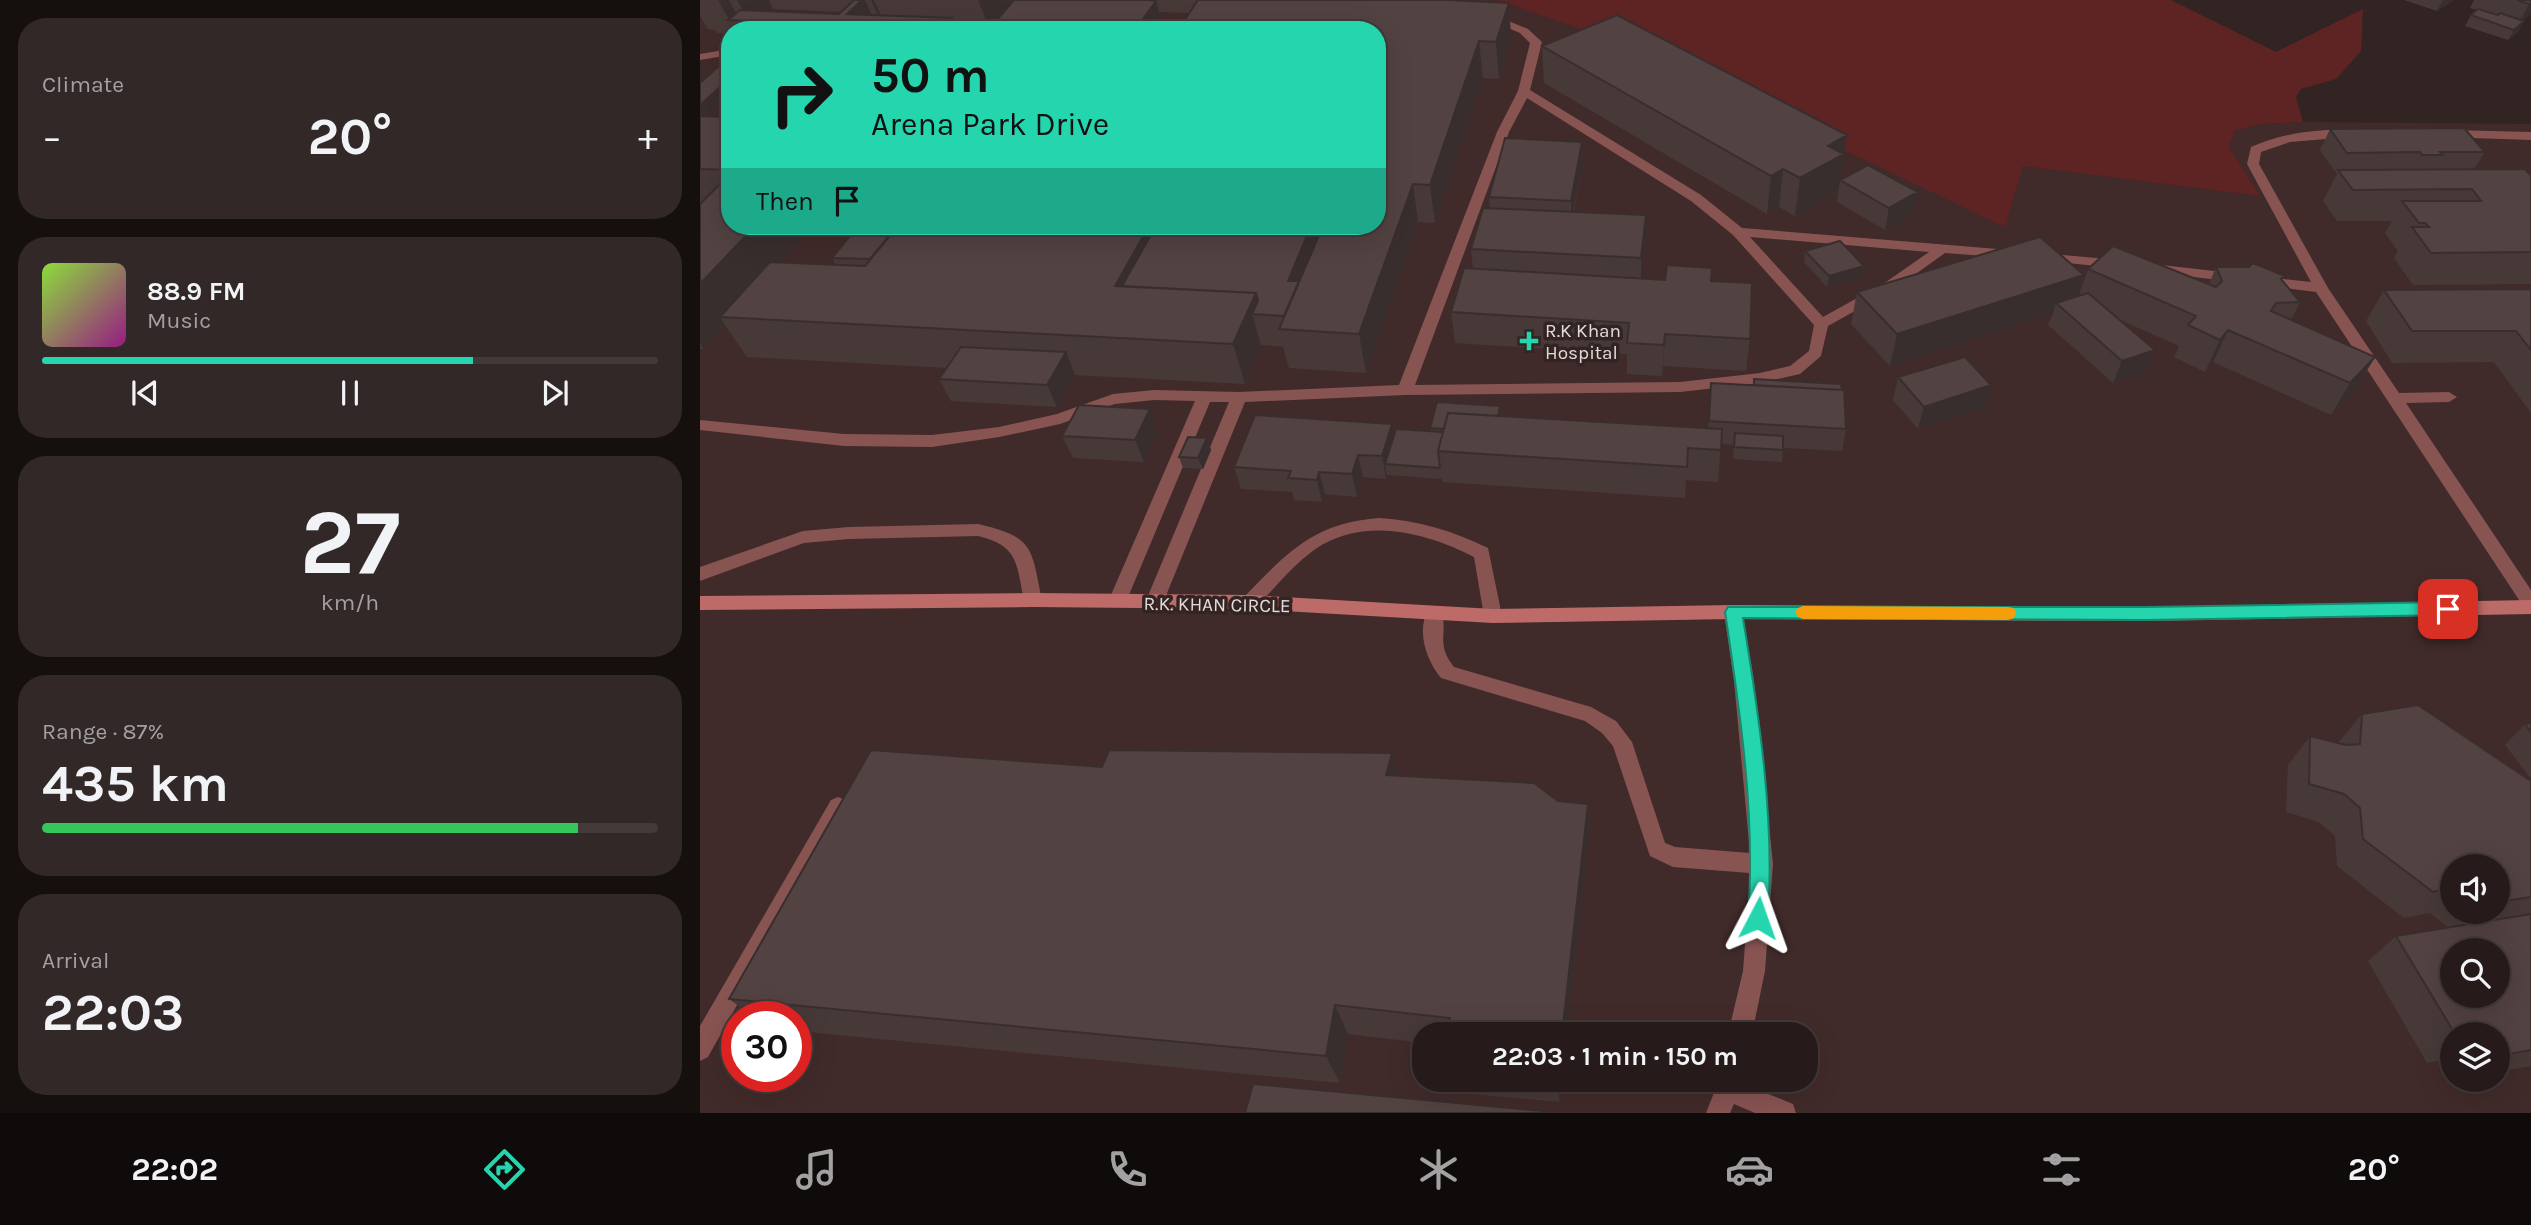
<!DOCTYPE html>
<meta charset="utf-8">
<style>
body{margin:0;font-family:Karla,sans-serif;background:#322827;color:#f1f3f6;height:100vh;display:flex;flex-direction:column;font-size:26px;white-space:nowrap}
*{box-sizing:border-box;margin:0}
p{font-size:23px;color:#a4a1a2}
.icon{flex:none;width:38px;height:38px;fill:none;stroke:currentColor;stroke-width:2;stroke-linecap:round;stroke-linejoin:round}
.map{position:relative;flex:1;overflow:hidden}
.side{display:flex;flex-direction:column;gap:18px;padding:18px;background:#150f0e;width:700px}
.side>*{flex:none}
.banner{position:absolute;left:21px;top:21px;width:665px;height:214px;border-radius:28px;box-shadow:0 7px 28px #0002,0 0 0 2px #423939;background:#24d5ae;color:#111;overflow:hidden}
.buttons{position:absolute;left:1740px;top:854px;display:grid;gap:14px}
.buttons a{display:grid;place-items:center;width:70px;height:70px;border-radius:50%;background:#261b1a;box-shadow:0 7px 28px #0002,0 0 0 2px #423939;font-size:35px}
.speed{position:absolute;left:21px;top:1001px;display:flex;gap:14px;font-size:35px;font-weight:700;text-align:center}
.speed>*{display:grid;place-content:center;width:91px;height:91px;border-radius:50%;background:#261b1a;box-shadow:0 7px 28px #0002,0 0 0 2px #423939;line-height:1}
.speed .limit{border:10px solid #d22;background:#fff;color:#111}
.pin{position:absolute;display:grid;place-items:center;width:60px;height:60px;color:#fff;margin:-30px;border-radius:14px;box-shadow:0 4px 10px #0006}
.me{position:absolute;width:77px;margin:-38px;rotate:4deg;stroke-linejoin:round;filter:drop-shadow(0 0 5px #0008)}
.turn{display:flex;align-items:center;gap:24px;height:147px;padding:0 35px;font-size:32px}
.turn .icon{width:91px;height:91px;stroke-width:2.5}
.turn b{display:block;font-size:49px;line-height:60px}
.then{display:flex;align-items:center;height:66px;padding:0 35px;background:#0003;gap:14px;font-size:26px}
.big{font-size:52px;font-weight:700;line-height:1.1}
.side .card{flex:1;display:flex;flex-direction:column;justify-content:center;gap:10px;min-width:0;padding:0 24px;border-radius:28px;background:#322827}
.side .dial{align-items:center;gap:0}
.dial b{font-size:91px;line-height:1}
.song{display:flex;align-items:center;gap:21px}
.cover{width:84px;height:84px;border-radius:10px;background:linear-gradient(135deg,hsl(90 70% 55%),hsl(310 70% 35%))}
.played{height:7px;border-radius:4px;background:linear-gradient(90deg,#24d5ae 70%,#423939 70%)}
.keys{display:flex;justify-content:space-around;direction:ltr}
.heat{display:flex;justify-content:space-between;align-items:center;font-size:38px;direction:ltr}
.charge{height:10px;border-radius:5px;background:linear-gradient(90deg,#34c759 87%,#423939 0)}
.trip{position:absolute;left:712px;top:1022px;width:406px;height:70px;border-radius:28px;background:#261b1a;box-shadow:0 7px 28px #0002,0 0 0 2px #423939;font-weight:700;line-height:70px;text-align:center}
.tabs{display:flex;height:112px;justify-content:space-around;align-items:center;background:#0f0b0a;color:#a4a1a2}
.tabs .icon{width:49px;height:49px}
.tabs .active{color:#24d5ae}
.tabs b{font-size:32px;color:#f1f3f6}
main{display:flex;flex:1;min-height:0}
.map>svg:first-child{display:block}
</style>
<main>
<section class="side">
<div class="card"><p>Climate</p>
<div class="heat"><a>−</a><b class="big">20°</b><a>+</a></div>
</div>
<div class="card">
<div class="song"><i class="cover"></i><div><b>88.9 FM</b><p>Music</p></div></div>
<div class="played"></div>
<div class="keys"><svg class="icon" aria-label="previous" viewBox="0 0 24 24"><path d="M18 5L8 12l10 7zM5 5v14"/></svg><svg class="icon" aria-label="pause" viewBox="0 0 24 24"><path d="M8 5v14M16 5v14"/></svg><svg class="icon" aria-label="next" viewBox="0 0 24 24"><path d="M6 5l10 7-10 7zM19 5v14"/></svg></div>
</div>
<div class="card dial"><b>27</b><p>km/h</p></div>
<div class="card"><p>Range · 87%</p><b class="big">435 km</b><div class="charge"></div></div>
<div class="card"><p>Arrival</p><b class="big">22:03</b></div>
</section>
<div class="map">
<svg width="1831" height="1113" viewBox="0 0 1831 1113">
<rect width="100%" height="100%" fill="#322423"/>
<path fill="#412b2a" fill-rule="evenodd" d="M0 0H798L922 44 1305 226 1323 166 1559 196 1529 147 1535 131 1561 124 1603 122 1831 124V1113H0ZM30 30H677V226H30ZM1752 866H1797V912H1752ZM1752 950H1797V996H1752ZM37 1017H96V1076H37ZM724 1034H1106V1080H724ZM1752 1034H1797V1080H1752Z"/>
<path fill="#5d2423" d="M798 0H1471L1576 52 1663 9 1661 51 1636 79 1601 89 1596 97 1603 122 1561 124 1535 131 1529 147 1560 196 1323 166 1305 227 922 44Z"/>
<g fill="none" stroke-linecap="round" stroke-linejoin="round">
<path fill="#885452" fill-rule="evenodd" d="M789 13 828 29 842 42 830 90 1001 195 1042 228 1310 250 1317 254 1310 258 1245 253 1196 288 1128 326 1121 356 1100 374 1060 383 980 392 705 395 545 402 463 603 460 608H448L445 603 529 402H510L426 602 423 607H411L408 602 495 401 454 400 415 404 360 424 299 437 232 447 144 446 0 430V420L144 434 232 435 299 427 357 414 413 394 454 390 539 392 699 385 797 132 818 91 830 43 820 33 785 18 784 16ZM827 98 991 201 1033 235 1114 325 1109 351 1090 366 1060 373 980 382 715 385 809 132ZM1050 237 1229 252 1186 282 1123 317Z
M30 49V55L0 60V54Z
M1626 130 1650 129 1656 133 1650 137 1590 142 1561 152 1559 164 1628 288 1699 393 1749 392 1757 397 1749 402 1706 403 1831 590V611L1825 609 1616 292 1453 272 1446 268 1453 264 1611 282 1547 164 1551 147C1575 136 1599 132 1626 130Z
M1748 130 1831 132V140L1744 137V131Z
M1341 253 1418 260 1425 264 1418 268 1336 260 1334 257Z
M679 518C718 520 753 531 788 548L802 616 799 621H787L784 616 774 557C725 532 663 516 614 550 592 566 575 588 556 607H544L541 602 544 597C587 553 613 523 679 518Z
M278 524C335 537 331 548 342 600L339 605H327L324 600C316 563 319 546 278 536L149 539 104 543 0 581V567L103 531 149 527Z
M734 608 740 610C750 630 734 643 754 667L891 707 916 721 932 742 965 843 975 847 1062 854 1070 857 1073 864 1070 871 1062 874 973 867 950 856 913 746 902 733 885 721 741 678C727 661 716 632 728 610Z
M138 797 145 800 148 806 145 812 8 1057 0 1061V1026L131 800Z"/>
<path fill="#885452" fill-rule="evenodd" d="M1033 605 1039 607 1042 612 1054 681 1073 864 1065 971 1052 1034H1028L1043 971 1051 864 1034 681 1024 612 1027 607Z
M1019 1080H1043L1042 1083 1093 1104 1096 1113H1055L1034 1104 1030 1113H1006Z"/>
<path fill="#bd6b68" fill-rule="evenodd" d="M333 593 550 595 793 609 1033 605 1446 607 1831 600V614L1446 621 1033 619 793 623 550 609 333 607 0 610V596Z"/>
</g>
<path fill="#473938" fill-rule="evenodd" d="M0 0H313L289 28 256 27 257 30H30V34L17 33 15 30 8 29 0 16ZM73 9 142 12 139 14 71 11Z
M314 0H748L809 3 811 39 799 79 783 78 735 223 718 222 666 373 589 368 583 347 561 345 545 384 375 375 357 407 251 401 239 379 247 368 47 357 25 325 4 349H0V66L7 77 30 58V95L7 116 20 117 30 115V226H113L81 262 136 265 132 258 157 226H149H677V30L489 13 459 12 464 30H288Z
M1704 0H1754L1737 11Z
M1774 0H1831L1823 21H1824L1818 32 1808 40 1765 26 1771 15 1777 10 1770 8Z
M842 46 1141 173 1138 192 1095 216 1079 207 1067 214 844 83Z
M1630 129 1785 152 1774 169 1831 176V284L1713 285 1694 258 1698 251 1685 233 1692 221H1637L1623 201 1637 174 1620 150Z
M882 142 883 163 874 212 947 226 942 278 1011 281 1050 339 1046 371 963 366 962 376 927 374V354L755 343 751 312 773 269 771 249 790 208 789 197Z
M1140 180 1214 214 1185 230 1137 202Z
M1105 251 1164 266 1161 278 1127 287 1104 262Z
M1516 267 1583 281 1600 302 1591 320 1675 357 1656 388 1631 415 1513 362 1505 372 1474 357 1479 346 1418 319 1455 350 1446 372 1413 383 1348 325 1353 313 1190 366 1151 324 1157 292 1377 296 1379 295 1388 269 1509 284Z
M1831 289V413L1794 362 1692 363 1666 321 1684 290Z
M1198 377 1285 408 1218 429 1193 400Z
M1054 379 1146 429 1142 451 1083 448 1082 462 1033 459 1034 445 1021 444 1018 482 986 480 985 498 742 482V479L687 475 686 479 663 477 657 497 625 494 622 502 594 500 592 492 541 489 534 467 694 435 730 431V428L801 416 1008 429 1011 383 1054 385Z
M450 409 458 431 444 462 373 458 362 436Z
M507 438 511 450 503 469 483 468 479 457Z
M1662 714 1831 781V1066L1797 1072V1034H1752V1058L1727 1063 1668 961 1696 936 1749 928 1730 913 1704 918 1637 866 1635 836 1619 822 1586 812 1588 765 1610 736 1638 743ZM1752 866H1797V912H1752Z
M1831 723V779L1805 745 1825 724Z
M402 767 698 775 858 801 888 804 889 838 867 1034H724V1043L648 1034 640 1083 96 1031V1017H54L29 999Z
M745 1080H862L860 1102 749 1092Z"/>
<path fill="#392e2e" d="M18 0H29L40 21 29 20Z
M37 0H69L73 9 60 21H49Z
M162 0H165L173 18 147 14Z
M171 0H174L181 16 179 18Z
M278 0H313L289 28Z
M448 0H453L454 4 456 1 464 30H435Z
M1743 0H1754L1737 11Z
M809 3 811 39 799 79 796 42Z
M1831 3V14L1818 24 1829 4Z
M252 18 257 30H243L242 29Z
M1824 21 1818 32 1808 40 1814 30Z
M779 41 783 78 735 223 730 185Z
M0 66 13 87 0 99Z
M30 78V95L0 122V105Z
M1147 135 1138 192 1095 216 1100 178 1128 146Z
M882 142 883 163 871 223V201Z
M1083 169 1079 207 1067 214 1071 176Z
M713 184 718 222 666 373 659 334Z
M1218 192 1214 214 1185 230 1189 208Z
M946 215 947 238 941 290V258Z
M55 226H113L32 318 20 317 25 325 4 349 0 343V284Z
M449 226H461L446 295 415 286Z
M611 226H626L606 288 588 281Z
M1164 266 1161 278 1127 287 1129 276Z
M1384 275 1373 306 1356 303 1353 313 1190 366 1197 334Z
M556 293 562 314H552L561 345 545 384 533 344Z
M1528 330 1513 362 1505 372 1520 340Z
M965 334 963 366 962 376 964 345Z
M1455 350 1446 372 1413 383 1422 361Z
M366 352 375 375 357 407 347 385Z
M1675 357 1656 388 1631 415 1650 383Z
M1291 385 1285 408 1218 429 1224 407Z
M450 409 458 431 444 462 435 440Z
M692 424 696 446 685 464 687 475 686 479 682 456Z
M507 438 511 450 503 469 498 458Z
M658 455 663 477 657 497 652 474Z
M619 472 625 494 622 502 617 480Z
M692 753 701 788 686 775Z
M888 804 889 838 867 1034H862Z
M635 1005 648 1034 640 1083 626 1056Z
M857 1080H862L860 1102Z"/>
<path fill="#524241" stroke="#392e2e" stroke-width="2" fill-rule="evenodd" d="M154 0H162L147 14 252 18 242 29 28 20 40 10 139 14Z
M314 0H448L456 1 435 30H288Z
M498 0H748L809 3 796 42 779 41 730 185 713 184 659 334 579 329 623 226H677V30H478Z
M1817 0H1831V3L1829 4Z
M1778 9 1798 15 1800 13 1824 21 1814 30 1771 15Z
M917 15 1147 135 1128 146 1144 154 1100 178 1083 169 1071 176 842 46Z
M179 26 239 28 238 30H175Z
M28 58H30V78L0 105V83Z
M22 115H30V117H20Z
M0 116 30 117V170L0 169Z
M1764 128 1785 152H1740L1743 155H1722L1720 152 1647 153 1630 129Z
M805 138 882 142 871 201 789 197Z
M1168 165 1218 192 1189 208 1140 180Z
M1825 169 1831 176V252L1731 253 1712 227H1729L1725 223H1719L1702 201H1781L1772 189 1653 190 1638 170Z
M30 174V226H55L0 284V204Z
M783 208 946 215 941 258 771 249Z
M158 226H197L170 259 132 258Z
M198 226H449L415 286 556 293 533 344 20 317 70 262 165 266Z
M456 226H611L588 281H599L584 316 552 314 558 301 556 293 422 286Z
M1340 237 1384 275 1197 334 1157 292Z
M1140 241 1164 266 1129 276 1105 251Z
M1413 246 1516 287 1522 281 1516 267H1549L1553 263 1585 276 1581 279 1600 302 1576 303 1571 311 1675 357 1650 383 1528 330 1520 340 1488 325 1496 316 1388 269Z
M967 265 1012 268 1011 281 1052 283 1050 339 965 334 964 345 927 343 929 323 751 312 764 268 965 280Z
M1831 289V350L1816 331H1712L1684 290Z
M1388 293 1455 350 1422 361 1356 303Z
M261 347 366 352 347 385 239 379Z
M1265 357 1291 385 1224 407 1198 377Z
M1054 379 1141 384 1142 390 1054 385Z
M1011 383 1144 390 1146 429 1009 421Z
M737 402 800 406 798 416 748 413 744 429 730 428Z
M379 405 450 409 435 440 362 436Z
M748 413 1022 429 1021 450 988 448 987 467 738 451Z
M555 415 692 424 682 456 658 455 652 474 619 472 617 480 588 478 591 471 534 467Z
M696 429 743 432 738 451 740 468 685 464Z
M1035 433 1083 436V450L1034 447Z
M488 437 507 438 498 458 479 457Z
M1718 705 1831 781V897L1797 902V866H1752V888L1733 892 1663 839 1660 808 1644 794 1609 784 1610 736 1646 745 1660 744 1662 714Z
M1831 723V732L1825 724Z
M171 750 402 767 409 750 692 753 686 775 834 783 858 801 888 804 862 1034H746L750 1018 635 1005 626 1056 29 999Z
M1831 914V1050L1805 1055 1797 1041V1034H1755L1696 936ZM1752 950H1797V996H1752Z
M553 1084 843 1111 842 1113H545Z"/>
<path fill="#24d5ae" stroke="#178a71" stroke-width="2" d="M1748 602 1754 604 1757 609 1754 613 1748 615 1446 620 1043 618C1059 715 1075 820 1068 918L1065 924 1058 927 1051 924 1048 918C1056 818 1040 711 1025 612L1028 607H1446Z"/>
<path fill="#f59e0b" d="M1103 606 1308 607 1314 608 1316 613 1314 618 1308 620 1103 619 1098 617 1095 612 1098 608Z"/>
<path fill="#24d5ae" stroke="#322423" stroke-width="2.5" d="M825.5 330.5h7v7h7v7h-7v7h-7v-7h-7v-7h7z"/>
<g text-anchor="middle" stroke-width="7" stroke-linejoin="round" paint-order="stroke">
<g font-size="19" fill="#e4dad9" stroke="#322423" text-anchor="start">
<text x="845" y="337">R.K Khan<tspan x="845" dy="22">Hospital</tspan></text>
</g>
<g font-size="19" fill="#e4dad9" stroke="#322423">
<text transform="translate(517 604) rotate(1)" y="7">R.K. KHAN CIRCLE</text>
</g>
</g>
</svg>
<div class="buttons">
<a><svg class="icon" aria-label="sound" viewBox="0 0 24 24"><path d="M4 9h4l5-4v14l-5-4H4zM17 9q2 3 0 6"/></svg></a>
<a><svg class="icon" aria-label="search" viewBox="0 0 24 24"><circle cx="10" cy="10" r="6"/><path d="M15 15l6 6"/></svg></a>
<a><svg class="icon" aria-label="layers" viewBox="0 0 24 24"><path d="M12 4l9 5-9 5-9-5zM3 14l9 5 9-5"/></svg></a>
</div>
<div class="speed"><div class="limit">30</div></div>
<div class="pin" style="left:1748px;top:609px;background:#d93025"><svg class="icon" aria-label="arrive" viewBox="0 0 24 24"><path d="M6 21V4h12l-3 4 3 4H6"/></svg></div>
<svg class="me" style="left:1058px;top:918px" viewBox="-20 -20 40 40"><path d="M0-17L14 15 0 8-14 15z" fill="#24d5ae" stroke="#fff" stroke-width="4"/></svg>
<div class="trip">22:03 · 1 min · 150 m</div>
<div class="banner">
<div class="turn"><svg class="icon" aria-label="right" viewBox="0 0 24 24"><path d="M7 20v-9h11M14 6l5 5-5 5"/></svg><div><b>50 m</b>Arena Park Drive</div></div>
<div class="then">Then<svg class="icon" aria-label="arrive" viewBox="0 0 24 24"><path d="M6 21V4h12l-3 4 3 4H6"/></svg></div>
</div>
</div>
</main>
<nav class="tabs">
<b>22:02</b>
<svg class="icon active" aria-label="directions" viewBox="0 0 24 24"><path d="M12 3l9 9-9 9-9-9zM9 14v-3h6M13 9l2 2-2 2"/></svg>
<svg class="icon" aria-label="music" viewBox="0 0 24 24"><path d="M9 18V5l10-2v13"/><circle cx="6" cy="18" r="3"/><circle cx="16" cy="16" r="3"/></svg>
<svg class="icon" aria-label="phone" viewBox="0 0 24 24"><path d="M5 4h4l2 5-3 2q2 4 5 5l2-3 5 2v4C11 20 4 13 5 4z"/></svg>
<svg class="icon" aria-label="climate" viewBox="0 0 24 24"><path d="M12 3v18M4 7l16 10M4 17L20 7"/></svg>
<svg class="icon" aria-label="car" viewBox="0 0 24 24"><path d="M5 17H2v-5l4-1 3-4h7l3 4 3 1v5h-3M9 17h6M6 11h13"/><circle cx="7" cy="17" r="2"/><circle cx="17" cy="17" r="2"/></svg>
<svg class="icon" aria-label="filters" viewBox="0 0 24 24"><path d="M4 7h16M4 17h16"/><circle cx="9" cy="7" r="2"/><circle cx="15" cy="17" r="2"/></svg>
<b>20°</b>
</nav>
